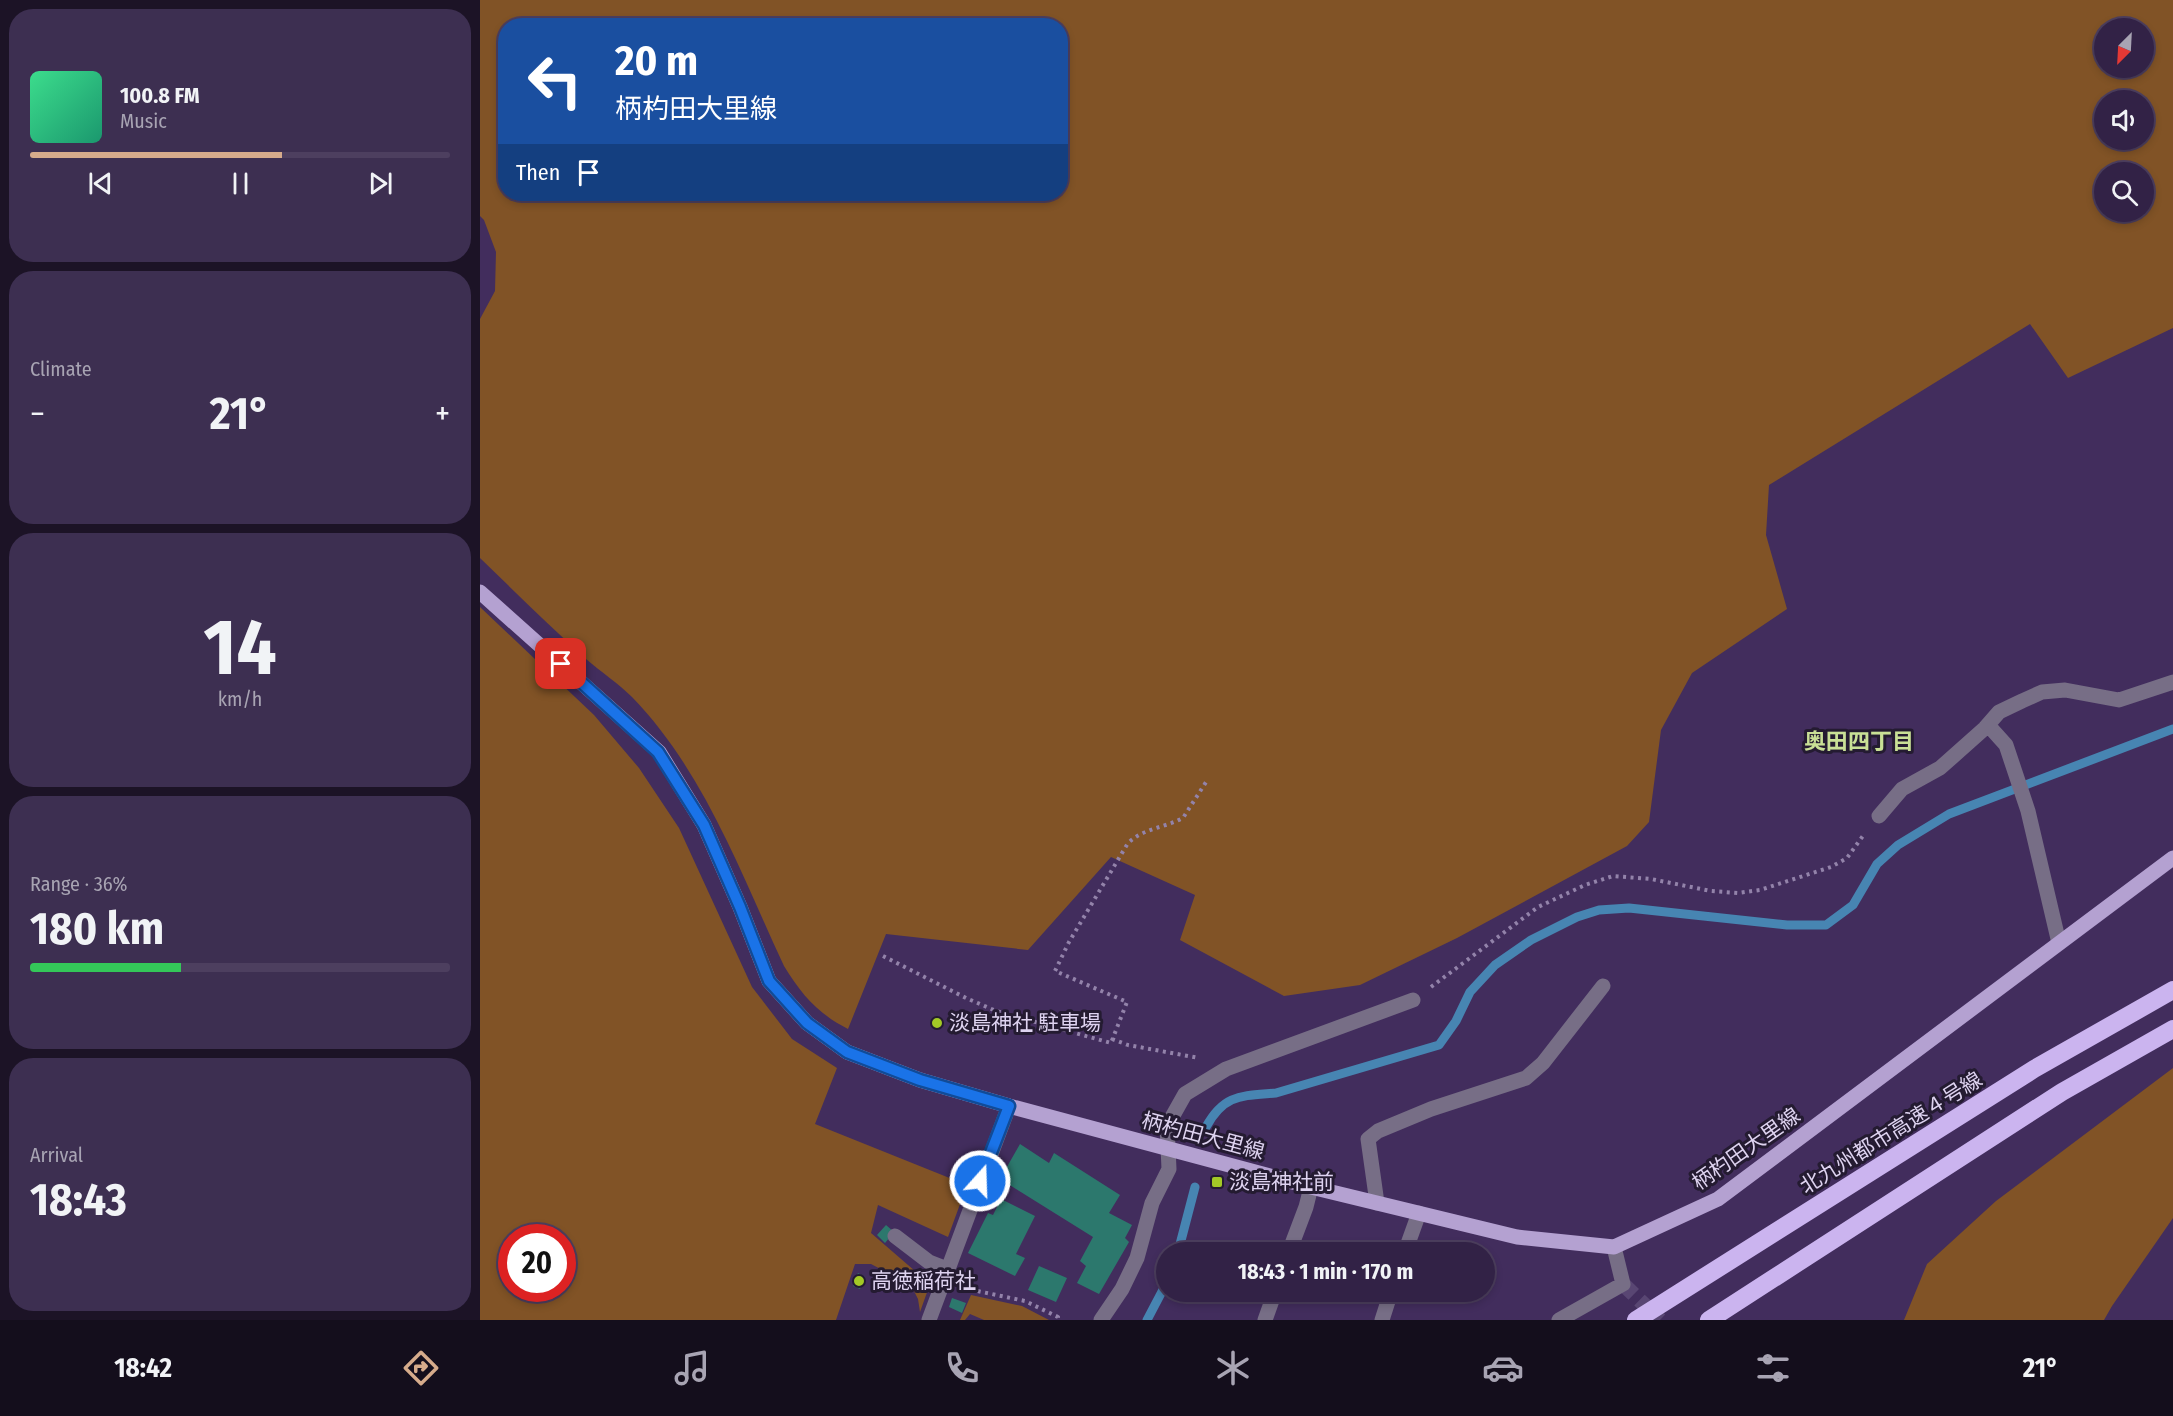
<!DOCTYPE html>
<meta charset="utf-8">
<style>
body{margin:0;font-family:"Fira Sans Condensed","Noto Sans JP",sans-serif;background:#3d2f51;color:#f1f3f6;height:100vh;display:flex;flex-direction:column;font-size:22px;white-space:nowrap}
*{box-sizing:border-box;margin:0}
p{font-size:20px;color:#a8a4b3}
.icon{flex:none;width:33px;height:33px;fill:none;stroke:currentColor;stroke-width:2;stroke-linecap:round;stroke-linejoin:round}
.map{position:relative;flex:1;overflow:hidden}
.drawer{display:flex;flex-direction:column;gap:9px;padding:9px;background:#1c1326;width:480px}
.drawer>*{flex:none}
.hud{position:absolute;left:18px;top:18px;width:570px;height:183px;border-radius:24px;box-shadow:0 3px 9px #0003,0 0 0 2px #4d3f5f;background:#1a4fa0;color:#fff;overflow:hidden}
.needle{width:39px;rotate:204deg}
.buttons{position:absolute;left:1614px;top:18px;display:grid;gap:12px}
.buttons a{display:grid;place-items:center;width:60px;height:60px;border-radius:50%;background:#322246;box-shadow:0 3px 9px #0003,0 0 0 2px #4d3f5f;font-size:30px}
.speed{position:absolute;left:18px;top:1224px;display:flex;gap:12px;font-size:30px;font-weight:700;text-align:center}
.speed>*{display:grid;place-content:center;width:78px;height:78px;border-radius:50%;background:#322246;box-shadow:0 3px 9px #0003,0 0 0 2px #4d3f5f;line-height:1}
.speed .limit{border:9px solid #d22;background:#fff;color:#111}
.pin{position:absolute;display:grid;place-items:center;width:51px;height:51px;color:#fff;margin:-26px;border-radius:12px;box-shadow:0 3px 9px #0006}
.me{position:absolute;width:66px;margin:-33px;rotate:20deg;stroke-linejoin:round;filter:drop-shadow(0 0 4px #0008)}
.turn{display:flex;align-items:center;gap:21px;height:126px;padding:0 18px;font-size:27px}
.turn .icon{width:78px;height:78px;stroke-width:2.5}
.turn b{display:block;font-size:42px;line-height:51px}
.then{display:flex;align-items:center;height:57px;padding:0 18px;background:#0003;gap:12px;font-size:22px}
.big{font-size:45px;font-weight:700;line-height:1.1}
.drawer .tile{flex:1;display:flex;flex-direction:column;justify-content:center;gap:9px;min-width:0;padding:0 21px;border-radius:24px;background:#3d2f51}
.drawer .dial{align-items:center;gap:0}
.dial b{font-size:78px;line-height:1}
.song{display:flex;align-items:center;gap:18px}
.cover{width:72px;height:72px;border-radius:9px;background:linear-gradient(135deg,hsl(150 70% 55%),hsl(160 70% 35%))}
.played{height:6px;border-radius:3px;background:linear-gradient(90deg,#d6ab8b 60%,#4d3f5f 60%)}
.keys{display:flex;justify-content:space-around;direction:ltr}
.heat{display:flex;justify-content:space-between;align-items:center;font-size:33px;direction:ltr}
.charge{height:9px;border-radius:4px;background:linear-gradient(90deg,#34c759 36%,#4d3f5f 0)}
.trip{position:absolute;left:676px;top:1242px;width:339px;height:60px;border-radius:30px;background:#322246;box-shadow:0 3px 9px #0003,0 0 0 2px #4d3f5f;font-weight:700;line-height:60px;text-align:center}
.dock{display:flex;height:96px;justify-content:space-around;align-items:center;background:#140e1c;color:#a8a4b3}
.dock .icon{width:42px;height:42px}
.dock .selected{color:#d6ab8b}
.dock b{font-size:27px;color:#f1f3f6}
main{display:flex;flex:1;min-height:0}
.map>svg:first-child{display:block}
</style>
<main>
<section class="drawer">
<div class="tile">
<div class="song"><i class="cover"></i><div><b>100.8 FM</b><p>Music</p></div></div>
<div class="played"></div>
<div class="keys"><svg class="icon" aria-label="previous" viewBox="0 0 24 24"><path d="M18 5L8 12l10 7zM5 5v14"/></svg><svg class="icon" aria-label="pause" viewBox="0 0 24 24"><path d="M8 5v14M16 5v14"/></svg><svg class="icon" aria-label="next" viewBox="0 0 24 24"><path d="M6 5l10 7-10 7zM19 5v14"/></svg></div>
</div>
<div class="tile"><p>Climate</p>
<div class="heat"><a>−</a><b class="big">21°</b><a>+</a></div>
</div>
<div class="tile dial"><b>14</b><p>km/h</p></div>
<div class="tile"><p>Range · 36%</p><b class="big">180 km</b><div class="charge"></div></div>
<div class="tile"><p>Arrival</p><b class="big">18:43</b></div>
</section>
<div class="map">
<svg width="1693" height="1320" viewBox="0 0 1693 1320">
<rect width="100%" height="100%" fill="#422d5d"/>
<path fill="#815326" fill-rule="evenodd" d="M0 0H1693V328L1588 378 1550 324 1289 485 1286 535 1307 609 1212 673 1181 730 1169 822 1147 846 977 938 880 985 804 996 700 940 715 895 631 857 548 950 406 934 368 1029C337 1013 322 995 304 966 261 874 224 771 152 697 138 683 121 672 106 659 70 626 35 592 0 558V319L15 291 16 252 4 220 0 216ZM26 26H580V194H26ZM1624 28H1664V68H1624ZM1624 100H1664V140H1624ZM1624 172H1664V212H1624Z
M0 607 114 715 159 768 199 828 272 987 312 1039 357 1068 335 1124 487 1185 468 1237 398 1205 391 1233 450 1284 440 1312 438 1299 433 1289 423 1281 391 1264H375L356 1320H0ZM32 1238H82V1288H32Z
M1693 1068V1218L1632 1306 1624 1320H1424L1447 1264 1516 1201Z
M491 1295 542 1306 569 1320H504L490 1314 485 1320H480Z"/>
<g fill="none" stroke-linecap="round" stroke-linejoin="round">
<path stroke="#4785b2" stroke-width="9" d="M726 1127C744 1094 761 1096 796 1093L959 1045 976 1021 990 992 1015 965 1051 940 1097 917 1119 910 1149 908 1307 925H1346L1373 905 1397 864 1418 845 1469 814 1693 729
M698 1252 715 1187
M667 1320 687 1282"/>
</g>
<path fill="#2c786d" d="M540 1144 569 1163 574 1153 640 1195 629 1213 652 1225 645 1238 649 1242 619 1294 597 1283 606 1266 600 1261 613 1237 520 1179Z
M521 1199 555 1216 536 1254 545 1258 535 1276 488 1253 508 1213 513 1215Z
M406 1225 414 1232 405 1243 397 1235Z
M559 1266 587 1278 576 1302 548 1290Z
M378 1273 385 1277 380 1289 373 1286Z
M472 1298 486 1303 482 1313 469 1307Z"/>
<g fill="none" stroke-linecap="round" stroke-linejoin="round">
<path stroke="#594673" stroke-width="15" stroke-dasharray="15 8" stroke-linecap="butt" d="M1143 1284 1180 1320"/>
<path stroke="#9383aa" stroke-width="4" stroke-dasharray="3 4.5" stroke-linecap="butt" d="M403 956 486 998 516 1011 631 1043 647 1002 575 971 589 942 648 843C664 828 684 828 703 818L728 779
M951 987 1058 907 1105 885 1133 876 1171 879 1231 891 1258 893 1280 890 1351 867 1367 858 1385 833
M632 1039 648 1045 719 1058
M483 1288 545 1301 578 1317 577 1320"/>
<path stroke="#776e86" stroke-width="15" d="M1508 725 1526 745 1548 811 1579 943
M1399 816 1422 789 1460 768 1505 728 1519 712 1542 701 1562 692 1585 690 1639 700 1693 682
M897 1203 888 1139 898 1131 951 1109 1046 1078 1063 1063 1123 986
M415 1236 449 1262 467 1269
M809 1252 826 1207 831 1187
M925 1252 939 1213
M449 1320 529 1106
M621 1320 642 1289 657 1258 672 1203 689 1169 687 1126 705 1094 746 1069 933 1000
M785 1320 795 1292
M902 1320 911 1292
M1079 1320 1143 1284 1134 1247"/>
<path stroke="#b4a1d1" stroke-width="15" d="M0 592 179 752 224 825 260 907 289 981 327 1023 367 1052 440 1080 529 1106 831 1187 1037 1237 1134 1247 1238 1199 1693 858"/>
<path stroke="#cbb4ef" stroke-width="18" d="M1156 1320 1554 1069 1693 990
M1229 1320 1582 1092 1693 1029"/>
</g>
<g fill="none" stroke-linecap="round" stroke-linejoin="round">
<defs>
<path id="route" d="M81 664 178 752 224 825 260 907 289 981 327 1023 367 1052 440 1080 529 1106 500 1181"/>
</defs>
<use href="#route" stroke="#114b97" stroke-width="15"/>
<use href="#route" stroke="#1a73e8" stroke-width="10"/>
</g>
<g fill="#a3c926" stroke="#241b31" stroke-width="2">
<circle cx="457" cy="1023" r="6"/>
<rect x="731" y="1176" width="12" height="12" rx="3"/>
<circle cx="379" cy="1281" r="6"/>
</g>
<g text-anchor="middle" stroke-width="6" stroke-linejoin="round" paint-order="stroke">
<g font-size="21" fill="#ded3f0" stroke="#241b31" text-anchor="start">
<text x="469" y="1030">淡島神社 駐車場</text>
<text x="749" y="1189">淡島神社前</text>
<text x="391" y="1288">高徳稲荷社</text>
</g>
<g font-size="21" fill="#ded3f0" stroke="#241b31">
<text transform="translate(1411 1133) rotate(-32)" y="7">北九州都市高速４号線</text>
<text transform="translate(723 1136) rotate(15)" y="7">柄杓田大里線</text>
<text transform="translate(1266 1149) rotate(-35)" y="7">柄杓田大里線</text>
</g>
<g font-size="22" font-weight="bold" fill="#c9e096" stroke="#241b31">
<text x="1379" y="749">奥田四丁目</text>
</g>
</g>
</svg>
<div class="buttons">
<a><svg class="needle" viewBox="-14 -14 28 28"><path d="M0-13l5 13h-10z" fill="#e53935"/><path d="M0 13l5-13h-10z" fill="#a8a4b3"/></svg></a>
<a><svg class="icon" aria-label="sound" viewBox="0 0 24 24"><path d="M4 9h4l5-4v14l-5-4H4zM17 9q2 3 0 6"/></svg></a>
<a><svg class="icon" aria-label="search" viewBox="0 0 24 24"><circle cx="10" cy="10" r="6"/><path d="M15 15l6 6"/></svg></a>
</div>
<div class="speed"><div class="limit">20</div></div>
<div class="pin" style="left:81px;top:664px;background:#d93025"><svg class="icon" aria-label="arrive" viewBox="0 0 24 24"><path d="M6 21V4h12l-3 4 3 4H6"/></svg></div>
<svg class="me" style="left:500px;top:1181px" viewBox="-20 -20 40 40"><circle r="17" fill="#1a73e8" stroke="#fff" stroke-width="3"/><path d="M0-11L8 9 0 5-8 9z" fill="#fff"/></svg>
<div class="trip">18:43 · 1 min · 170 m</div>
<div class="hud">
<div class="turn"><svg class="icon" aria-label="left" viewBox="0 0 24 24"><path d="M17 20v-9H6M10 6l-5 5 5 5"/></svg><div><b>20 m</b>柄杓田大里線</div></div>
<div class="then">Then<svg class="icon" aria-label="arrive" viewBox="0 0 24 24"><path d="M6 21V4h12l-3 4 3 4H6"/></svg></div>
</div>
</div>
</main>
<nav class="dock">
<b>18:42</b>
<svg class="icon selected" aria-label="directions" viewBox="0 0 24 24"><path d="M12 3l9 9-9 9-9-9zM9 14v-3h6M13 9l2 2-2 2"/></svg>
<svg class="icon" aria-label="music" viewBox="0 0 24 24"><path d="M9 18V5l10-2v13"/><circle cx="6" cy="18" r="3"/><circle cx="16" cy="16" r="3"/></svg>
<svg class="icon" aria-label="phone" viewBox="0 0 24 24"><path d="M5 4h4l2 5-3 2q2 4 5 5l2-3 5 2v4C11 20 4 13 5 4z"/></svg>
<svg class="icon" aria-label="climate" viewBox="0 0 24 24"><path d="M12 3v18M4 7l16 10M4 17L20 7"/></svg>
<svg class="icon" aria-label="car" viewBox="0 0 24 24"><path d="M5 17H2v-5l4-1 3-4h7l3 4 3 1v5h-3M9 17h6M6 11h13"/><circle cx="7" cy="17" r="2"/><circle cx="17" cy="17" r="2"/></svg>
<svg class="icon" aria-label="filters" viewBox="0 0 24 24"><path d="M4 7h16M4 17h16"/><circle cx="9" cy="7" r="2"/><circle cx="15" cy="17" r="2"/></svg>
<b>21°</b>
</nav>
